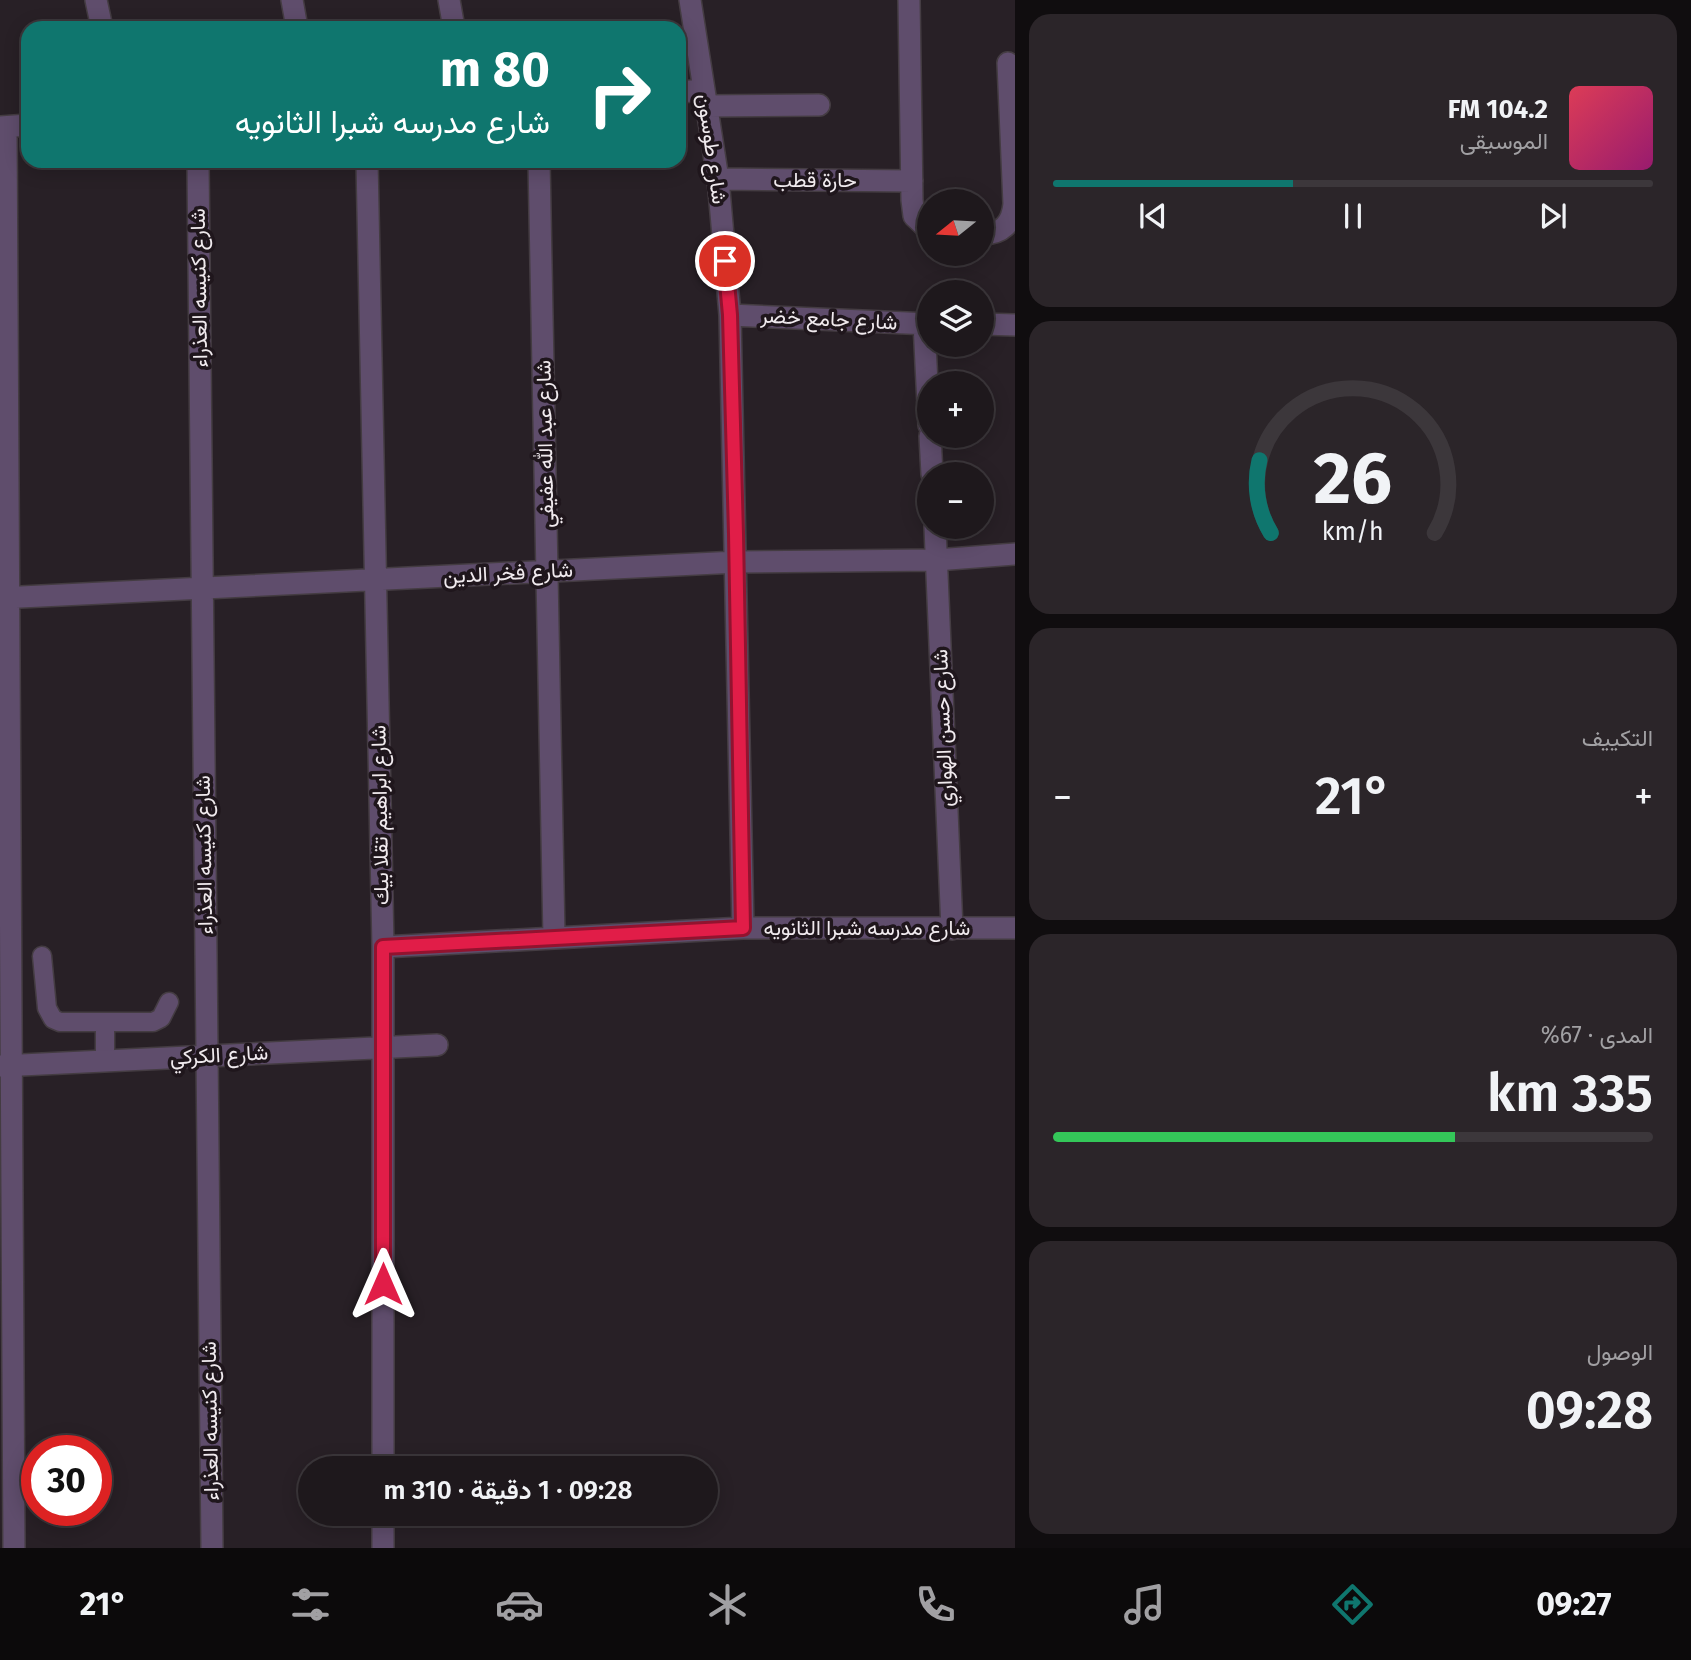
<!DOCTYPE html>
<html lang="ar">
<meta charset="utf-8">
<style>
body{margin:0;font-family:"Fira Sans",Vazirmatn,sans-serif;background:#2b2529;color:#f1f3f6;direction:rtl;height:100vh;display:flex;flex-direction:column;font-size:26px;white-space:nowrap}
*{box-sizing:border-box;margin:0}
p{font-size:23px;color:#a1a0a3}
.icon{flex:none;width:38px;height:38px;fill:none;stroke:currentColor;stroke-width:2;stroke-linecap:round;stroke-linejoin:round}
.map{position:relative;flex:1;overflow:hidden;direction:ltr}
.drawer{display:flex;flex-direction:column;gap:14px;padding:14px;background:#100d0f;width:676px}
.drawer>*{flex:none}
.hud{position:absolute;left:21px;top:21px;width:665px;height:147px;border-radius:21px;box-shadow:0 4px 18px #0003,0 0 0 2px #3c373b;direction:rtl;background:#0f766e;color:#fff;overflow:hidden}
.needle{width:46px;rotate:252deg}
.tools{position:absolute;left:917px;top:189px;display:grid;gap:14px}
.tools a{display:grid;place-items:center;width:77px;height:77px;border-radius:50%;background:#1e181c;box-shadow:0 4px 18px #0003,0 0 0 2px #3c373b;font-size:35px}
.speed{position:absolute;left:21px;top:1435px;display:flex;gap:14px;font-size:35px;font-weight:700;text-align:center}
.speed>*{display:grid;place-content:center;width:91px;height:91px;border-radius:50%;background:#1e181c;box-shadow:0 4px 18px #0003,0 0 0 2px #3c373b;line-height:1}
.speed .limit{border:10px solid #d22;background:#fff;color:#111}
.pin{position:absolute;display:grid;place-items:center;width:60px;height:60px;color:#fff;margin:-30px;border:4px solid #fff;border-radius:50%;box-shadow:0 2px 7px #0007}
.me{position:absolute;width:77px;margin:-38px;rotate:0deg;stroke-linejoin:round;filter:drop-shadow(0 0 5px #0008)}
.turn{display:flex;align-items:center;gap:24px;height:147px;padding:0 21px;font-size:32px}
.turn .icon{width:91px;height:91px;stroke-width:2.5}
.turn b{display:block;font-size:49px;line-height:60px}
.big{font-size:52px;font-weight:600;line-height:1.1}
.drawer .card{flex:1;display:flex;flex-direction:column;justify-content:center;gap:10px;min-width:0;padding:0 24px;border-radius:21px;background:#2b2529}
.drawer .dial{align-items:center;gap:0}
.dial svg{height:182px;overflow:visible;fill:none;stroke:#3c373b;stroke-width:7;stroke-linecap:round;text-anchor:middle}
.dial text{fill:#f1f3f6;stroke:none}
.song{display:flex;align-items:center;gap:21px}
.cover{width:84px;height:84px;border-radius:10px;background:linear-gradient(135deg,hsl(350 70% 55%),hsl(320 70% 35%))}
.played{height:7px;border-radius:4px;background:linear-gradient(90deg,#0f766e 40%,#3c373b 40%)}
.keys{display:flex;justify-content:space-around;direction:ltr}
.heat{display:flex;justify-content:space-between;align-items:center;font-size:38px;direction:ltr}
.charge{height:10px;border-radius:5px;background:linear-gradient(90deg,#34c759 67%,#3c373b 0)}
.trip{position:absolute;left:298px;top:1456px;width:420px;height:70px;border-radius:35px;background:#1e181c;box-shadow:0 4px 18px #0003,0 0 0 2px #3c373b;font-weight:600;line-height:70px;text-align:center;direction:rtl}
.dock{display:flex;height:112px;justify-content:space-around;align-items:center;background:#0c0a0b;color:#a1a0a3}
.dock .icon{width:49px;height:49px}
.dock .current{color:#0f766e}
.dock b{font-size:32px;color:#f1f3f6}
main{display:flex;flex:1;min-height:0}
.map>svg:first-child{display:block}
</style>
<main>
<section class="drawer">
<div class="card">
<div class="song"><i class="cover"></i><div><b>104.2 FM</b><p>الموسيقى</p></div></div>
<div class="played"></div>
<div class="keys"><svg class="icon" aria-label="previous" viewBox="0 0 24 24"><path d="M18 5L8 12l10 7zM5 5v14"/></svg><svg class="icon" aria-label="pause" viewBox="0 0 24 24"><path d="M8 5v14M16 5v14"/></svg><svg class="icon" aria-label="next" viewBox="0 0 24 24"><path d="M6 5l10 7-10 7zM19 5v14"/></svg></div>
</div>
<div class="card dial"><svg viewBox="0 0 100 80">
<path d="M14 69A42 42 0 1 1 86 69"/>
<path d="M14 69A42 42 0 0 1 9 37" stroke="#0f766e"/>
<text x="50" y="56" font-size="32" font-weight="700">26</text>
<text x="50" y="72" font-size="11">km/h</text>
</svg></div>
<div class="card"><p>التكييف</p>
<div class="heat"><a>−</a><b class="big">21°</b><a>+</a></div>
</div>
<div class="card"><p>المدى · 67%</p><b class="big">335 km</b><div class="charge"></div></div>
<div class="card"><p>الوصول</p><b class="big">09:28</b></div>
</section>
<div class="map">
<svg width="1016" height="1548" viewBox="0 0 1016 1548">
<rect width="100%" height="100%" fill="#282026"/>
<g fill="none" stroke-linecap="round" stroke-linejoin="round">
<defs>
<path id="service" d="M42 956 47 1008 53 1019 60 1022H153L161 1018 169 1002
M105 1023V1061"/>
<path id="minor" d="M96 0 102 28
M292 0 297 28
M449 0 454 28
M690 0 718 179 730 315 743 928
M909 0 912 200 914 216 929 230
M679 92 704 90
M707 106 819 105
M0 127 28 125
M6 127 14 1548
M198 161 212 1548
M367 161 383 947V1468
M539 161 554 937
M718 179 912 181
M982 234C1002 234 1012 224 1014 204L1008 63
M730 315 929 324
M924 323 929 425
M982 324 1016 325
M930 436 932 474
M935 527 952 929
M0 598 737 562 936 560 1016 554
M383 947 743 928H1016
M0 1066 437 1045
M383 1514V1548"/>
</defs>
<use href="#service" stroke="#443c42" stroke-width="21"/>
<use href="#minor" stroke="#443c42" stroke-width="24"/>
<use href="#service" stroke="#5f4d6c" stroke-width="18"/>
<use href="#minor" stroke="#5f4d6c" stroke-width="21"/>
</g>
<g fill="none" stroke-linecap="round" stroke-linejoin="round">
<defs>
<path id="route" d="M383 1284V947L743 928 736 534 730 315 725 261"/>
</defs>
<use href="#route" stroke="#92132f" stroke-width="18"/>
<use href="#route" stroke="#e11d48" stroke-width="12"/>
</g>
<g text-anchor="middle" stroke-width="7" stroke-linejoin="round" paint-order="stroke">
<g font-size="21" fill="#f0eaee" stroke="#1f161c">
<text transform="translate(712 149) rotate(82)" y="7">شارع طوسون</text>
<text x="815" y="187">حارة قطب</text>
<text transform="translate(199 288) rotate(-91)" y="7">شارع كنيسه العذراء</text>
<text transform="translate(829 319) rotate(3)" y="7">شارع جامع خضر</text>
<text transform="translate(545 444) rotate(-91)" y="7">شارع عبد الله عفيفي</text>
<text transform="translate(508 573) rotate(-3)" y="7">شارع فخر الدين</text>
<text transform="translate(943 728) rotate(-92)" y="7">شارع حسن الهواري</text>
<text transform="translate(380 815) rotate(-91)" y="7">شارع ابراهيم تقلا بيك</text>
<text transform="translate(204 855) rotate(-91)" y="7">شارع كنيسه العذراء</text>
<text x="867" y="935">شارع مدرسه شبرا الثانويه</text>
<text transform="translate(219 1055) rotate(-3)" y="7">شارع الكركي</text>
<text transform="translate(210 1421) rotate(-91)" y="7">شارع كنيسه العذراء</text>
</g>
</g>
</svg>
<div class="tools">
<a><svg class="needle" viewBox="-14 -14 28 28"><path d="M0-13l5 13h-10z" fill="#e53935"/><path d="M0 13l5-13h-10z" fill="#a1a0a3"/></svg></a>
<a><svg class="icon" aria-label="layers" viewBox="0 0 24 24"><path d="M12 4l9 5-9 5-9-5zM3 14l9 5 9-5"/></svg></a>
<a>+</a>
<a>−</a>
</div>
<div class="speed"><div class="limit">30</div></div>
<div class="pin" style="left:725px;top:261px;background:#d93025"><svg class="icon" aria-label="arrive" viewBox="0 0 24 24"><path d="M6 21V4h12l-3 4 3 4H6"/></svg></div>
<svg class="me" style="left:383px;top:1284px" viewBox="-20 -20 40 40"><path d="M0-17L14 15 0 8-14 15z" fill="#e11d48" stroke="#fff" stroke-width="4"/></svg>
<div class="trip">09:28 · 1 دقيقة · 310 m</div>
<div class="hud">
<div class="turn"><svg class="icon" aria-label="right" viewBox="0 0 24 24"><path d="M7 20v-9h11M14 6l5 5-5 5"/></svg><div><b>80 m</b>شارع مدرسه شبرا الثانويه</div></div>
</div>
</div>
</main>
<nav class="dock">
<b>09:27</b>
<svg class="icon current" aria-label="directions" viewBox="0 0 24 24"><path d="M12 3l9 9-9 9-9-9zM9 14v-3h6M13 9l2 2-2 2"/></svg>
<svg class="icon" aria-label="music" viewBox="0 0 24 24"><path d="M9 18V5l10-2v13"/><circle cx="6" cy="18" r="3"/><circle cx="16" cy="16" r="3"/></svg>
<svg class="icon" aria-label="phone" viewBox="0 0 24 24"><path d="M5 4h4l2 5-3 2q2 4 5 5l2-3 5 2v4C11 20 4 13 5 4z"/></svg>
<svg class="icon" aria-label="climate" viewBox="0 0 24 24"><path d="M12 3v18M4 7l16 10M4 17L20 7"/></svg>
<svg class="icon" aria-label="car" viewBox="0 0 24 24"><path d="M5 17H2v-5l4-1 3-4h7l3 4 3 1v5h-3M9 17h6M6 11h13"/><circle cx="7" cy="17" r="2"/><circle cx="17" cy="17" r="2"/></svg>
<svg class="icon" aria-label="filters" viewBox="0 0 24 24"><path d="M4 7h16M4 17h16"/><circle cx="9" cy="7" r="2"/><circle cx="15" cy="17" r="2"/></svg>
<b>21°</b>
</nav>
